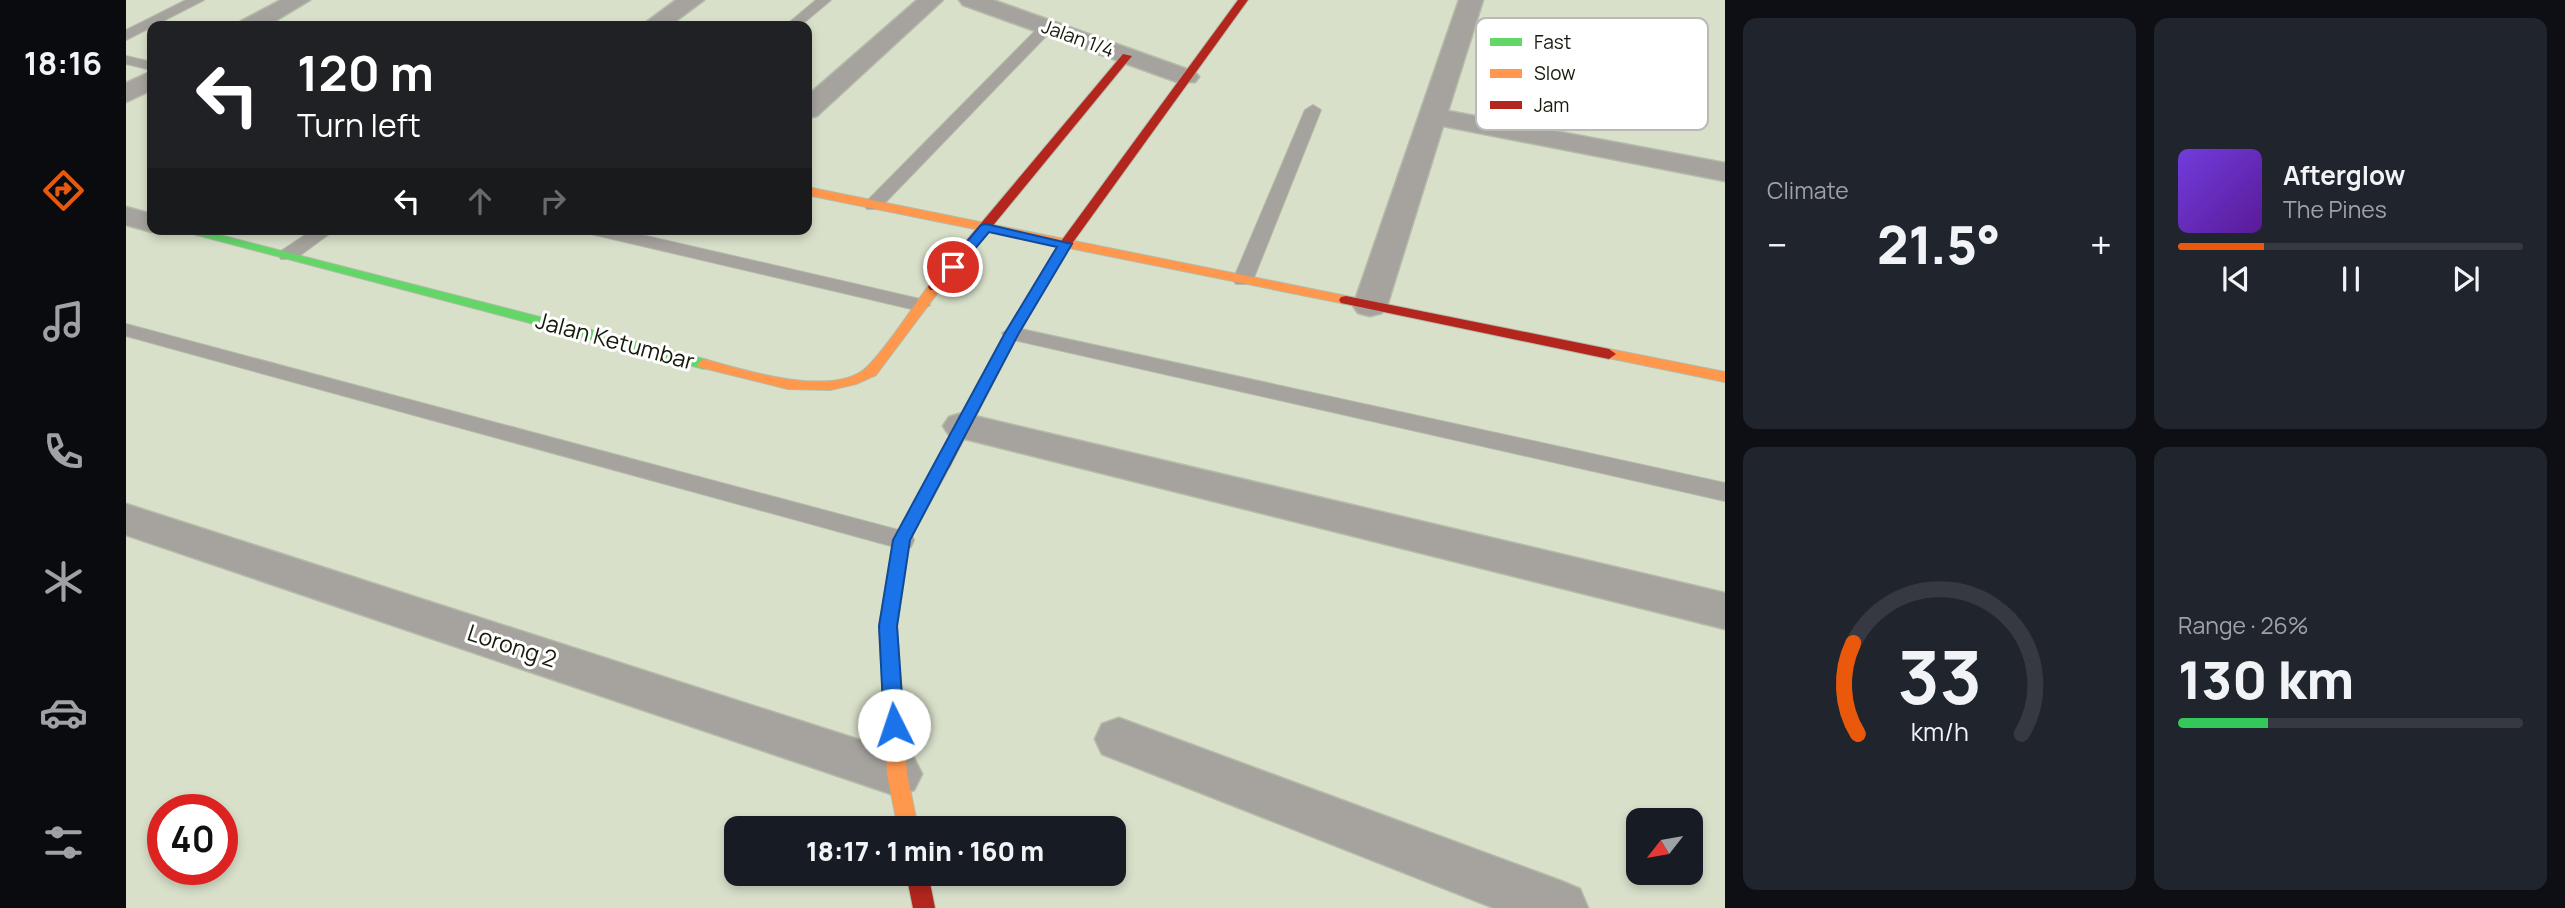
<!DOCTYPE html>
<meta charset="utf-8">
<style>
body{margin:0;font-family:Manrope,sans-serif;background:#20242c;color:#f1f3f6;height:100vh;display:flex;flex-direction:column;font-size:26px;white-space:nowrap}
*{box-sizing:border-box;margin:0}
p{font-size:23px;color:#9ea1a6}
.icon{flex:none;width:38px;height:38px;fill:none;stroke:currentColor;stroke-width:2;stroke-linecap:round;stroke-linejoin:round}
.map{position:relative;flex:1;overflow:hidden}
.side{display:flex;flex-direction:column;gap:18px;padding:18px;background:#0d0f14;width:840px}
.side>*{flex:none}
.guide{position:absolute;left:21px;top:21px;width:665px;height:214px;border-radius:14px;box-shadow:0 4px 10px #0003;background:#202124;color:#fff;overflow:hidden}
.needle{width:46px;rotate:239deg}
.fabs{position:absolute;left:1500px;top:808px;display:grid;gap:14px}
.fabs a{display:grid;place-items:center;width:77px;height:77px;border-radius:14px;background:#171b24;box-shadow:0 4px 10px #0003;font-size:35px}
.speed{position:absolute;left:21px;top:794px;display:flex;gap:14px;font-size:35px;font-weight:700;text-align:center}
.speed>*{display:grid;place-content:center;width:91px;height:91px;border-radius:50%;background:#171b24;box-shadow:0 4px 10px #0003;line-height:1}
.speed .limit{border:10px solid #d22;background:#fff;color:#111}
.pin{position:absolute;display:grid;place-items:center;width:60px;height:60px;color:#fff;margin:-30px;border:4px solid #fff;border-radius:50%;box-shadow:0 2px 7px #0007}
.me{position:absolute;width:77px;margin:-38px;rotate:356deg;stroke-linejoin:round;filter:drop-shadow(0 0 5px #0008)}
.turn{display:flex;align-items:center;gap:24px;height:147px;padding:0 35px;font-size:32px}
.turn .icon{width:91px;height:91px;stroke-width:2.5}
.turn b{display:block;font-size:49px;line-height:60px}
.lanes{display:flex;align-items:center;height:66px;padding:0 35px;background:#0003;justify-content:center;gap:35px;direction:ltr}
.lanes .off{opacity:.35}
.big{font-size:52px;font-weight:800;line-height:1.1}
.side .card{flex:1;display:flex;flex-direction:column;justify-content:center;gap:10px;min-width:0;padding:0 24px;border-radius:14px;background:#20242c}
.side .dial{align-items:center;gap:0}
.dial svg{height:182px;overflow:visible;fill:none;stroke:#363941;stroke-width:7;stroke-linecap:round;text-anchor:middle}
.dial text{fill:#f1f3f6;stroke:none}
.song{display:flex;align-items:center;gap:21px}
.cover{width:84px;height:84px;border-radius:10px;background:linear-gradient(135deg,hsl(260 70% 55%),hsl(270 70% 35%))}
.played{height:7px;border-radius:4px;background:linear-gradient(90deg,#ea580c 25%,#363941 25%)}
.keys{display:flex;justify-content:space-around;direction:ltr}
.heat{display:flex;justify-content:space-between;align-items:center;font-size:38px;direction:ltr}
.charge{height:10px;border-radius:5px;background:linear-gradient(90deg,#34c759 26%,#363941 0)}
.side .tiles{flex:1;display:grid;gap:18px;grid-template-columns:repeat(2,1fr)}
.trip{position:absolute;left:598px;top:816px;width:402px;height:70px;border-radius:14px;background:#171b24;box-shadow:0 4px 10px #0003;font-weight:800;line-height:70px;text-align:center}
main{display:flex;flex:1;min-height:0}
.tab-bar{display:flex;flex-direction:column;width:126px;justify-content:space-around;align-items:center;background:#090b0e;color:#9ea1a6}
.tab-bar .icon{width:49px;height:49px}
.tab-bar .current{color:#ea580c}
.tab-bar b{font-size:32px;color:#f1f3f6}
.map>svg:first-child{display:block}
</style>
<main>
<nav class="tab-bar">
<b>18:16</b>
<svg class="icon current" aria-label="directions" viewBox="0 0 24 24"><path d="M12 3l9 9-9 9-9-9zM9 14v-3h6M13 9l2 2-2 2"/></svg>
<svg class="icon" aria-label="music" viewBox="0 0 24 24"><path d="M9 18V5l10-2v13"/><circle cx="6" cy="18" r="3"/><circle cx="16" cy="16" r="3"/></svg>
<svg class="icon" aria-label="phone" viewBox="0 0 24 24"><path d="M5 4h4l2 5-3 2q2 4 5 5l2-3 5 2v4C11 20 4 13 5 4z"/></svg>
<svg class="icon" aria-label="climate" viewBox="0 0 24 24"><path d="M12 3v18M4 7l16 10M4 17L20 7"/></svg>
<svg class="icon" aria-label="car" viewBox="0 0 24 24"><path d="M5 17H2v-5l4-1 3-4h7l3 4 3 1v5h-3M9 17h6M6 11h13"/><circle cx="7" cy="17" r="2"/><circle cx="17" cy="17" r="2"/></svg>
<svg class="icon" aria-label="filters" viewBox="0 0 24 24"><path d="M4 7h16M4 17h16"/><circle cx="9" cy="7" r="2"/><circle cx="15" cy="17" r="2"/></svg>
</nav>
<div class="map">
<svg width="1599" height="908" viewBox="0 0 1599 908">
<rect width="100%" height="100%" fill="#d8e0ca"/>
<g fill="none" stroke-linecap="round" stroke-linejoin="round">
<defs>
<path id="lane" d="M60 0H78L0 40V30Z
M690 0H705L674 26H659Z
M921 23 926 24V30L753 209H741L738 205 741 201 916 24Z
M0 56 26 62V70L0 64Z
M1187 105 1195 110 1127 280 1124 284H1110L1107 280 1179 110Z
M188 229H210L169 259H155L153 255 155 251Z
M456 229H490L794 299 804 305 794 311 465 234Z
M0 324 776 531 785 533 788 540 785 547 776 549 0 336Z
M886 327 1599 483V501L879 338 876 333Z"/>
<path id="street" d="M155 0H184L141 26H112L115 21Z
M550 0H578L543 26H515Z
M791 0H817L691 116 681 118V96Z
M833 0H867L1069 72 1073 77 1069 82H1051L837 5Z
M1333 0H1357L1322 111 1599 163V181L1317 126 1261 306 1256 313 1244 316 1232 313 1227 306Z
M26 71V90L0 102V83Z
M0 207 26 214V229H37L26 232 0 225Z
M836 413 1599 593V629L823 435 817 426 823 417Z
M0 504 771 752 788 758 796 774 788 790 771 796 0 535Z
M993 718 1435 881 1454 889 1462 908H1368L976 754 969 739 976 724Z"/>
<path id="fast" d="M48 229H70L578 359 585 364 578 369Z"/>
<path id="slow" d="M681 187 1220 296 1227 300 1220 304 681 195Z
M809 283 816 287 750 375 730 384 704 390 662 389 573 367 571 364 578 359C616 370 709 399 741 367 764 344 784 310 804 284Z
M1483 349 1599 372V382L1478 357 1476 354Z
M817 458 825 464 784 540 771 626 781 774 792 828H772L761 774 753 626 768 540 811 460Z"/>
<path id="jam" d="M1112 0H1122L945 245 893 333 823 468H811L809 464 879 333 933 244Z
M997 54 1006 56 814 290H804L802 287 804 284Z
M1220 296 1483 349 1490 354 1483 359 1215 303 1213 300 1215 297Z
M780 873H802L809 908H787Z"/>
</defs>
<use href="#lane" stroke="#b4bba9" stroke-width="2"/>
<use href="#street" stroke="#b4bba9" stroke-width="3"/>
<use href="#fast" stroke="#b4bba9" stroke-width="2"/>
<use href="#slow" stroke="#b4bba9" stroke-width="2"/>
<use href="#jam" stroke="#b4bba9" stroke-width="2"/>
<use href="#lane" fill="#a6a39e" fill-rule="evenodd"/>
<use href="#street" fill="#a6a39e" fill-rule="evenodd"/>
<use href="#fast" fill="#63d668" fill-rule="evenodd"/>
<use href="#slow" fill="#ff974d" fill-rule="evenodd"/>
<use href="#jam" fill="#b3261e" fill-rule="evenodd"/>
</g>
<path fill="#1a73e8" stroke="#114b97" stroke-width="2" d="M860 224 946 244 893 333 784 540 771 626 778 725 775 731 768 733 761 731 758 725 753 626 767 540 879 333 931 247 863 232 832 269H822V264L855 225Z"/>
<g text-anchor="middle" stroke-width="6" stroke-linejoin="round" paint-order="stroke">
<g font-size="19" fill="#161a0b" stroke="#fff">
<text transform="translate(952 38) rotate(20)" y="7">Jalan 1/4</text>
</g>
<g font-size="23" fill="#161a0b" stroke="#fff">
<text transform="translate(489 341) rotate(15)" y="8">Jalan Ketumbar</text>
<text transform="translate(386 646) rotate(18)" y="8">Lorong 2</text>
</g>
</g>
<rect x="1350" y="18" width="232" height="112" rx="10" fill="#fff" stroke="#b9bab6" stroke-width="2"/>
<rect x="1364" y="38" width="32" height="8" fill="#63d668"/>
<rect x="1364" y="69" width="32" height="9" fill="#ff974d"/>
<rect x="1364" y="101" width="32" height="8" fill="#b3261e"/>
<g font-size="19" fill="#161a0b">
<text x="1408" y="49">Fast</text>
<text x="1408" y="80">Slow</text>
<text x="1408" y="112">Jam</text>
</g>
</svg>
<div class="fabs">
<a><svg class="needle" viewBox="-14 -14 28 28"><path d="M0-13l5 13h-10z" fill="#e53935"/><path d="M0 13l5-13h-10z" fill="#9ea1a6"/></svg></a>
</div>
<div class="speed"><div class="limit">40</div></div>
<div class="pin" style="left:827px;top:267px;background:#d93025"><svg class="icon" aria-label="arrive" viewBox="0 0 24 24"><path d="M6 21V4h12l-3 4 3 4H6"/></svg></div>
<svg class="me" style="left:768px;top:725px" viewBox="-20 -20 40 40"><circle r="19" fill="#fff"/><path d="M0-13L10 11 0 6-10 11z" fill="#1a73e8"/></svg>
<div class="trip">18:17 · 1 min · 160 m</div>
<div class="guide">
<div class="turn"><svg class="icon" aria-label="left" viewBox="0 0 24 24"><path d="M17 20v-9H6M10 6l-5 5 5 5"/></svg><div><b>120 m</b>Turn left</div></div>
<div class="lanes"><svg class="icon" aria-label="left" viewBox="0 0 24 24"><path d="M17 20v-9H6M10 6l-5 5 5 5"/></svg><svg class="icon off" aria-label="ahead" viewBox="0 0 24 24"><path d="M12 20V5M6 11l6-6 6 6"/></svg><svg class="icon off" aria-label="right" viewBox="0 0 24 24"><path d="M7 20v-9h11M14 6l5 5-5 5"/></svg></div>
</div>
</div>
<section class="side">
<div class="tiles">
<div class="card"><p>Climate</p>
<div class="heat"><a>−</a><b class="big">21.5°</b><a>+</a></div>
</div>
<div class="card">
<div class="song"><i class="cover"></i><div><b>Afterglow</b><p>The Pines</p></div></div>
<div class="played"></div>
<div class="keys"><svg class="icon" aria-label="previous" viewBox="0 0 24 24"><path d="M18 5L8 12l10 7zM5 5v14"/></svg><svg class="icon" aria-label="pause" viewBox="0 0 24 24"><path d="M8 5v14M16 5v14"/></svg><svg class="icon" aria-label="next" viewBox="0 0 24 24"><path d="M6 5l10 7-10 7zM19 5v14"/></svg></div>
</div>
<div class="card dial"><svg viewBox="0 0 100 80">
<path d="M14 69A42 42 0 1 1 86 69"/>
<path d="M14 69A42 42 0 0 1 12 29" stroke="#ea580c"/>
<text x="50" y="56" font-size="32" font-weight="700">33</text>
<text x="50" y="72" font-size="11">km/h</text>
</svg></div>
<div class="card"><p>Range · 26%</p><b class="big">130 km</b><div class="charge"></div></div>
</div>
</section>
</main>
